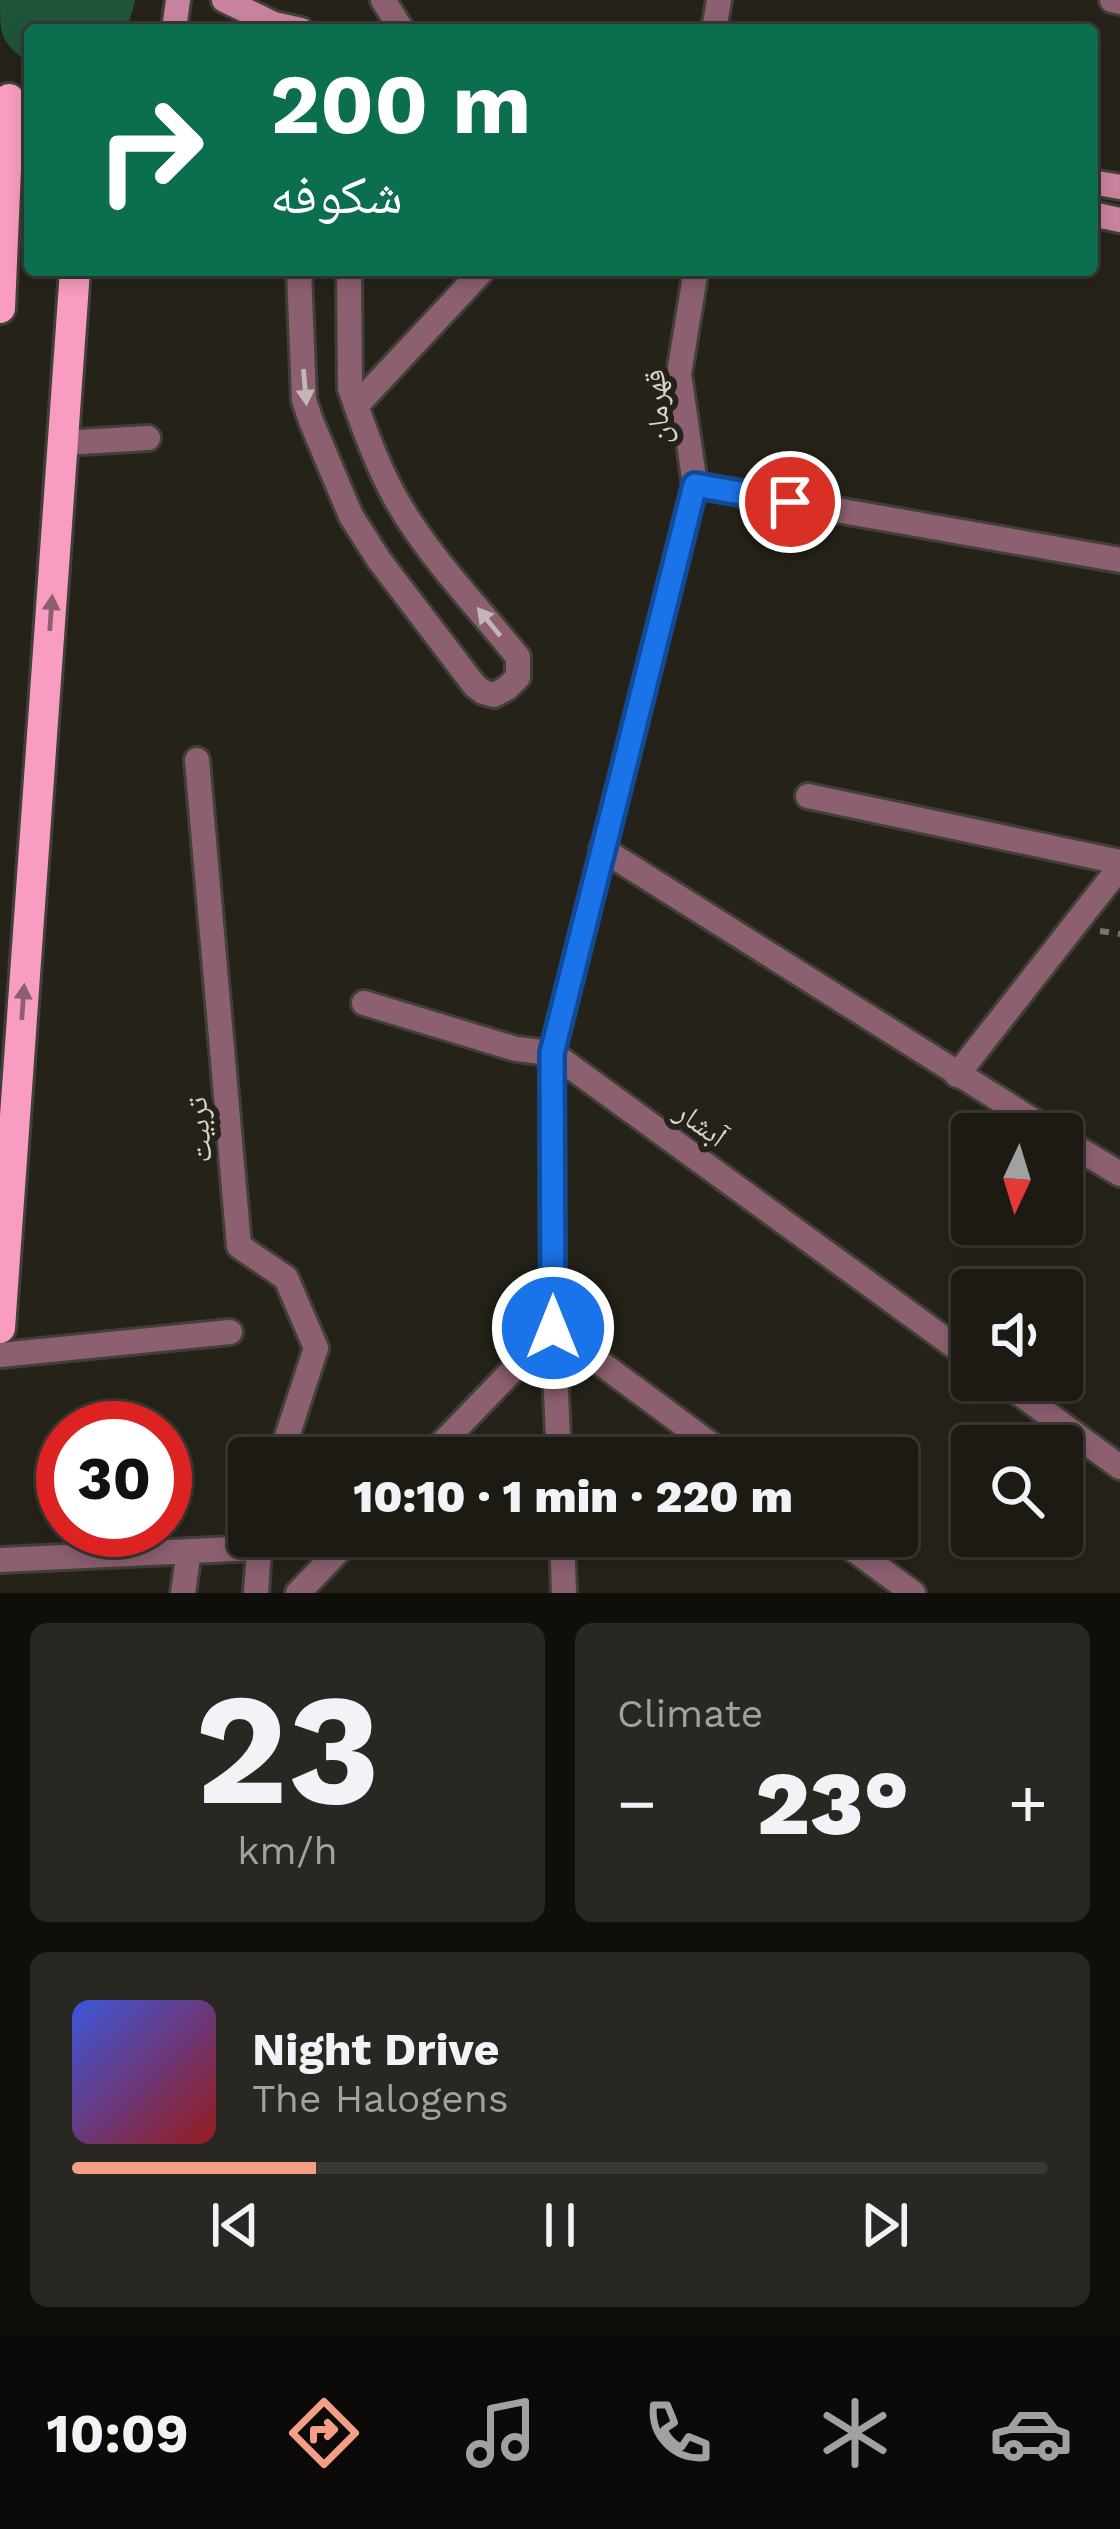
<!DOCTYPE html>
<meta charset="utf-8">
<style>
body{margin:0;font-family:"Work Sans","Noto Naskh Arabic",sans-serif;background:#292721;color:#f1f3f6;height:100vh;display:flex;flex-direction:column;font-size:45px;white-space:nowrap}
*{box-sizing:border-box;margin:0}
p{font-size:39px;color:#a0a1a0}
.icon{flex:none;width:66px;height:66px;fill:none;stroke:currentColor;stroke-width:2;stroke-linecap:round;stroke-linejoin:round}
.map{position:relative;height:1593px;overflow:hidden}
.panel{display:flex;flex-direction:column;gap:30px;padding:30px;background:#0f0e0a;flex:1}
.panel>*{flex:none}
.banner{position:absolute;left:24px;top:24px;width:1074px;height:252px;border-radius:12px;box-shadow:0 6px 18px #0003,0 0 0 3px #3a3833;background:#0b6e4f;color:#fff;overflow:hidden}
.needle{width:78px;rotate:184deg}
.buttons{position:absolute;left:951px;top:1113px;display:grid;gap:24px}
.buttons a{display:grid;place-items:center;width:132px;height:132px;border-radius:12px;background:#1c1a13;box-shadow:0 6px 18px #0003,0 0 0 3px #3a3833;font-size:60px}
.speed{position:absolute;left:36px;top:1401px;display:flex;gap:24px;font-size:60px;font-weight:700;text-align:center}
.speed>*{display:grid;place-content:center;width:156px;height:156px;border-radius:50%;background:#1c1a13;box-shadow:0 6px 18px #0003,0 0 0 3px #3a3833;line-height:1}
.speed .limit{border:18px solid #d22;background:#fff;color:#111}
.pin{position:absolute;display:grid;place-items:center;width:102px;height:102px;color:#fff;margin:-51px;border:6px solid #fff;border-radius:50%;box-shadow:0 3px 12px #0007}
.me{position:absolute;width:132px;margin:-66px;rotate:0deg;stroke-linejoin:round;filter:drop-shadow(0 0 9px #0008)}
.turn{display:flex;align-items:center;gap:42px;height:252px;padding:0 48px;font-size:54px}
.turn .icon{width:156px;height:156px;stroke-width:2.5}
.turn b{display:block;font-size:84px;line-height:102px}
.big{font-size:90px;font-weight:800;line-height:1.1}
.panel .card{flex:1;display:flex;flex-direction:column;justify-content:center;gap:18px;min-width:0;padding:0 42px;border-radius:18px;background:#292721}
.panel .dial{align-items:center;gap:0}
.dial b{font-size:156px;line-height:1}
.song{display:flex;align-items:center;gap:36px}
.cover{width:144px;height:144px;border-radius:18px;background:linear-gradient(135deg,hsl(230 70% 55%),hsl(0 70% 35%))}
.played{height:12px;border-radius:6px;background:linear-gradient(90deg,#f49e86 25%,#3a3833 25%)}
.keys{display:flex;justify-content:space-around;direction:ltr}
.heat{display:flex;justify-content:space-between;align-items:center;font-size:66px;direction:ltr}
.panel .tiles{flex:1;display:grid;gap:30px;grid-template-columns:1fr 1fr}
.card:last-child{grid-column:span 2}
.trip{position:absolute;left:228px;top:1437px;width:690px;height:120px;border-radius:12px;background:#1c1a13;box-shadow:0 6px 18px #0003,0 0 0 3px #3a3833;font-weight:800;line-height:120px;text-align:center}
.menu{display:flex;height:192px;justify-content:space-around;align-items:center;background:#0b0a08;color:#a0a1a0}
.menu .icon{width:84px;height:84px}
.menu .current{color:#f49e86}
.menu b{font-size:54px;color:#f1f3f6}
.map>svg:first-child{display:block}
</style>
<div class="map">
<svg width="1120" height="1593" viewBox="0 0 1120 1593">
<rect width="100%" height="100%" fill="#252319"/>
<path fill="#1f543b" d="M0 0H135V1L127 30H30V63C0 43 0 35 0 0Z"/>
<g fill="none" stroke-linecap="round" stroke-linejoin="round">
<defs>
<path id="minor" d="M1112 0 1120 2
M714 30 719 0
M299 270 304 400 311 421 351 516 379 560 475 686 483 692 494 695 507 688 518 677V657C477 606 429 557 397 501 378 468 362 424 350 388L349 270
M356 406 483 270
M63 443 148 438
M695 485 1120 560
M197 760 239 1246 286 1278 316 1348 280 1458
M808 796 1120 862
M602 849 1054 1134
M364 1003 516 1049 552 1053 972 1359
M957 1075 1120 867
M1062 1139 1120 1174
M0 1355 230 1332
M1001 1380 1120 1467
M428 1458 553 1328 729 1458
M559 1458 553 1328 552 1053 695 485 679 374 696 270
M562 1536 564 1593
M835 1536 913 1593
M0 1560 257 1548
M183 1593 189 1551
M256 1593 260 1536
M298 1593 353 1536"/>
<path id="tertiary" d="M383 0 402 30"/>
<path id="secondary" d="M224 0 274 24 301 30
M174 30 178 0
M1092 182 1120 187
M1092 214 1120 220"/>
<path id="primary" d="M0 308 9 99
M0 1328 75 270"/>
</defs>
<use href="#minor" stroke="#413f36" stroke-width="30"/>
<use href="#tertiary" stroke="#413f36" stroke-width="30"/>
<use href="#secondary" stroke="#413f36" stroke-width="30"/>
<use href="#primary" stroke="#413f36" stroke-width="36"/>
<path stroke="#77756d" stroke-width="6" stroke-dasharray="9 9" stroke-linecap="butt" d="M1100 931 1120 934"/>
<use href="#minor" stroke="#8d6071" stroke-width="24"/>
<use href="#tertiary" stroke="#8d6071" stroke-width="24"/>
<use href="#secondary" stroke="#c9829e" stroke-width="24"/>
<use href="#primary" stroke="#f89dc1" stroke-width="30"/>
</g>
<defs><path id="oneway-solid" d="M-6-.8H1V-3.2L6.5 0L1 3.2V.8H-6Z" transform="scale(3)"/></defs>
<g fill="#c3b7b6">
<use href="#oneway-solid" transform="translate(305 387) rotate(85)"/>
<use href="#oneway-solid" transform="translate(489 622) rotate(-129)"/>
</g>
<g fill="#8e606d">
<use href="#oneway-solid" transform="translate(51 613) rotate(-86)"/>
<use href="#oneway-solid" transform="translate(23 1002) rotate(-86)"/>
</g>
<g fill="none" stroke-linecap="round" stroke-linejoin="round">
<defs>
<path id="route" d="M553 1328 552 1053 695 485 790 502"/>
</defs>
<use href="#route" stroke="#114b97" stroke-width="30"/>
<use href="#route" stroke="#1a73e8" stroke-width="21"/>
</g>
<g text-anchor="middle" stroke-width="12" stroke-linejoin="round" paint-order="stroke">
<g font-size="30" fill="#d5d4cd" stroke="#252319">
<text transform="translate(657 407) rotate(-95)" y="10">قهرمان</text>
<text transform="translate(701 1124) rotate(36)" y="10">آبشار</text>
<text transform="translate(199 1130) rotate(-95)" y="10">تربیت</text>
</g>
</g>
</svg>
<div class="buttons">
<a><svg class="needle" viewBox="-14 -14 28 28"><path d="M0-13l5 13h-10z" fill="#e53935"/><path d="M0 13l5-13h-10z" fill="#a0a1a0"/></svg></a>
<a><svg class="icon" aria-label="sound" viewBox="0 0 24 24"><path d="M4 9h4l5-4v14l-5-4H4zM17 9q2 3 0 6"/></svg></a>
<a><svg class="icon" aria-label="search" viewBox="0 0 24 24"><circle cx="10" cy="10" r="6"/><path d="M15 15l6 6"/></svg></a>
</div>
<div class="speed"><div class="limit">30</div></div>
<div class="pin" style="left:790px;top:502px;background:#d93025"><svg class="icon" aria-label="arrive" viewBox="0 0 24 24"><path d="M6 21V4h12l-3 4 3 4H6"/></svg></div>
<svg class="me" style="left:553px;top:1328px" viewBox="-20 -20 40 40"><circle r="17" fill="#1a73e8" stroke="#fff" stroke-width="3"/><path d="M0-11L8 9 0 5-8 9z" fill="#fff"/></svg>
<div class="trip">10:10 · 1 min · 220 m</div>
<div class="banner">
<div class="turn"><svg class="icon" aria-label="right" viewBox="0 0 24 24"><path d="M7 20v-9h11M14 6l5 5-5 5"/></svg><div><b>200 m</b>شکوفه</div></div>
</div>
</div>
<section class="panel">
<div class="tiles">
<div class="card dial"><b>23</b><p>km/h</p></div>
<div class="card"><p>Climate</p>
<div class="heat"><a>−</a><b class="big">23°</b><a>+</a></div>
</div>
<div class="card">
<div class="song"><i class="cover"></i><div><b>Night Drive</b><p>The Halogens</p></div></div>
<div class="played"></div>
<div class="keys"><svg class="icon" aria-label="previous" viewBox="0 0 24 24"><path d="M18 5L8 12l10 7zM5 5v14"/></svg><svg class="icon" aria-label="pause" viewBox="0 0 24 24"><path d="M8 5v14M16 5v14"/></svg><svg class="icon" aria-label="next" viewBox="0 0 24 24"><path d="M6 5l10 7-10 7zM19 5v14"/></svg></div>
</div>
</div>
</section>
<nav class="menu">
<b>10:09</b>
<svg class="icon current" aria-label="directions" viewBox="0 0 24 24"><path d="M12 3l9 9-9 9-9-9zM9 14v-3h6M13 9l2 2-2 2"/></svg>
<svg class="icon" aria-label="music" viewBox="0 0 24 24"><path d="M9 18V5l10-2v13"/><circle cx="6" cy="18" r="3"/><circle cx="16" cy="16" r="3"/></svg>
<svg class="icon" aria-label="phone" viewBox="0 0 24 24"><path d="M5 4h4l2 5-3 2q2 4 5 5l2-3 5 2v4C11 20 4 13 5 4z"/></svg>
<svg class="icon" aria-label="climate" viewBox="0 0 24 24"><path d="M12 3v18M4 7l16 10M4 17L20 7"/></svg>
<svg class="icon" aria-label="car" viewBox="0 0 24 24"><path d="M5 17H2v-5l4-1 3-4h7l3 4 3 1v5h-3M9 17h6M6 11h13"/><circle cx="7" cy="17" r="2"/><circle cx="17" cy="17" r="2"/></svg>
</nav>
